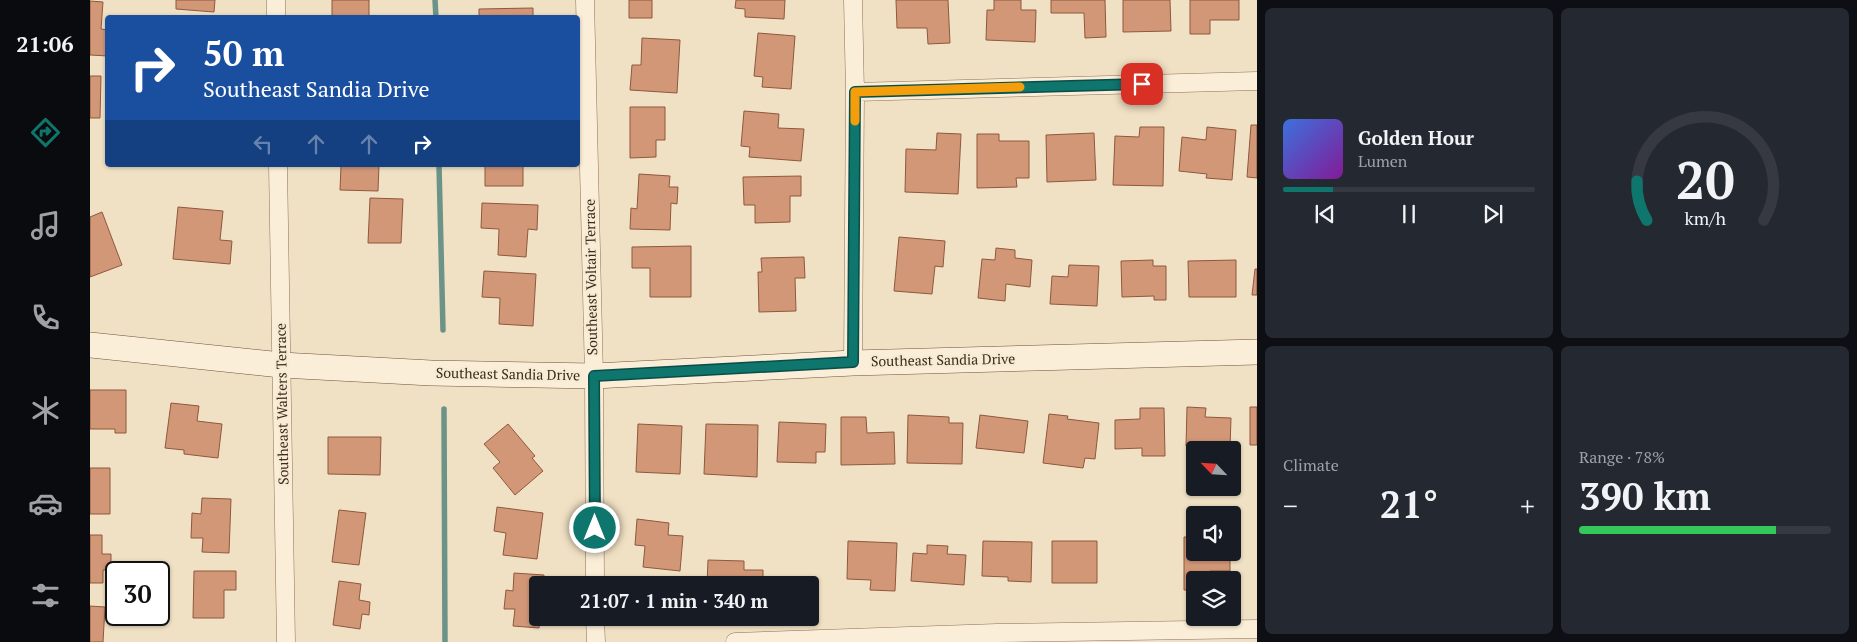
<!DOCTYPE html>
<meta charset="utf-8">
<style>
body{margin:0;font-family:"PT Serif",serif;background:#242831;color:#f1f3f6;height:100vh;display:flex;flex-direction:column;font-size:19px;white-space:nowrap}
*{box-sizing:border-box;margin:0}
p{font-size:16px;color:#9ea1a6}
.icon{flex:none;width:28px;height:28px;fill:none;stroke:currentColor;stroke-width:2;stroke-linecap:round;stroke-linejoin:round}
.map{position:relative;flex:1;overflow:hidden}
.sheet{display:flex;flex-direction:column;gap:8px;padding:8px;background:#0d0f14;width:600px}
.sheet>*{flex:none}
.banner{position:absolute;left:15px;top:15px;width:475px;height:152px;border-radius:5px;box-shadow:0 1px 4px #0004;background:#1a4fa0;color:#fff;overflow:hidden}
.needle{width:32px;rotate:295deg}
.buttons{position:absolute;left:1096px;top:441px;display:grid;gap:10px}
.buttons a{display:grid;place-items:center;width:55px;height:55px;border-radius:5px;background:#171b24;box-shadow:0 1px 4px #0004;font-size:25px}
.speed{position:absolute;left:15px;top:561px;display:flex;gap:10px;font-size:25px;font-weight:700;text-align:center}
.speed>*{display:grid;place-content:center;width:65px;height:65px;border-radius:50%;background:#171b24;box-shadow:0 1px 4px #0004;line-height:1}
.speed .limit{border:2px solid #111;border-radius:8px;background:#fff;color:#111}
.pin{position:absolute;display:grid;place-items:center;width:42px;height:42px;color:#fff;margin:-21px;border-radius:10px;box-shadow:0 2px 8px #0006}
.me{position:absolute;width:55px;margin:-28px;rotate:0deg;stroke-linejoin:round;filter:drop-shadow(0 0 4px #0008)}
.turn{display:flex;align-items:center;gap:18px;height:105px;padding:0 15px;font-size:22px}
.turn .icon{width:65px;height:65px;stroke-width:2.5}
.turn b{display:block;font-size:35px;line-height:42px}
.lanes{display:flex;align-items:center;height:48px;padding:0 15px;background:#0003;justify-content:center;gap:25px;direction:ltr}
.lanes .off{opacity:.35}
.big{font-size:38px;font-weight:800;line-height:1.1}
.sheet .card{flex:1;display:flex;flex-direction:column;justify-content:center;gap:8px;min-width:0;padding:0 18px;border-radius:8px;background:#242831}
.sheet .dial{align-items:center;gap:0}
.dial svg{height:130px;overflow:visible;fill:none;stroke:#363941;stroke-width:7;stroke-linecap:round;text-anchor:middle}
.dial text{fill:#f1f3f6;stroke:none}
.song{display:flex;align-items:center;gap:15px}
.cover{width:60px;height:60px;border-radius:8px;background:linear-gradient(135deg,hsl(220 70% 55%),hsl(290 70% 35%))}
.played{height:5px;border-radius:2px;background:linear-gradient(90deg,#0f766e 20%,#363941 20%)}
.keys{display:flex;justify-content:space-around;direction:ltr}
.heat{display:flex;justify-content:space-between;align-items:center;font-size:28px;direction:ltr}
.charge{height:8px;border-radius:4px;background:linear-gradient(90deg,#34c759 78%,#363941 0)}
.sheet .tiles{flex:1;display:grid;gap:8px;grid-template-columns:repeat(2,1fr)}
.trip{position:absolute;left:439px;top:576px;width:290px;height:50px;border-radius:5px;background:#171b24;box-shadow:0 1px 4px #0004;font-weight:800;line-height:50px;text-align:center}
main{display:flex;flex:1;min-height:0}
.menu{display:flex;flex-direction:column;width:90px;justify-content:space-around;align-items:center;background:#090b0e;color:#9ea1a6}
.menu .icon{width:35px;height:35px}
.menu .active{color:#0f766e}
.menu b{font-size:22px;color:#f1f3f6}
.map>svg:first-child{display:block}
</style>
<main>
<nav class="menu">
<b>21:06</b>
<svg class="icon active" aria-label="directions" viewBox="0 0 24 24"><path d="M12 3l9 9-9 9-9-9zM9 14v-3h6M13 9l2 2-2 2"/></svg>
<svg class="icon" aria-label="music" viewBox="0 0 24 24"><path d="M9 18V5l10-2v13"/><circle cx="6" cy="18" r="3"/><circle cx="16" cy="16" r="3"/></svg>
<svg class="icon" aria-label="phone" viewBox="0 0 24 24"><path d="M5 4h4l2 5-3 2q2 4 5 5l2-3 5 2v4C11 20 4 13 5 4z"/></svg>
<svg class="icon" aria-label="climate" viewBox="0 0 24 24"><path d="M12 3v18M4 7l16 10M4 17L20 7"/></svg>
<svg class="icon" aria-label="car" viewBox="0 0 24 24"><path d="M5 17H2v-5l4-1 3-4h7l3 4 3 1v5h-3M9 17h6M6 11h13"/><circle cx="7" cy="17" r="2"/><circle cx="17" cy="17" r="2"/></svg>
<svg class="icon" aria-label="filters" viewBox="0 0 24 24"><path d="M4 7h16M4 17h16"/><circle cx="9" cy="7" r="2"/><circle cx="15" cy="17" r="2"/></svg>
</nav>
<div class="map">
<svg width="1167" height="642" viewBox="0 0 1167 642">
<rect width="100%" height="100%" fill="#f1e1c4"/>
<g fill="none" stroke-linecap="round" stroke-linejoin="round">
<path stroke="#6c9387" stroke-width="5.5" d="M345 0 346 18
M349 165 353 330
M354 409 355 642"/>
</g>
<path fill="#d29777" stroke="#8e583d" d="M86 0H125L124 12 86 9Z
M242 0H279V18H242Z
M539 0H562V18H539Z
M646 0H695L694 19 655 17V9L645 8Z
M806 0H858L860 43 838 44 837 28H807Z
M904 0H931V10H946L945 42 896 40 897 10H904Z
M961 0H1015L1016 37 995 38 994 13H961Z
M1033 0H1080L1081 31 1033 32Z
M1100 0H1149V20H1120V34H1100Z
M0 1 13 2 11 29 18 30V56L0 55Z
M443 8V18H389V9Z
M668 33 705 36 701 89 672 87 673 77 664 76Z
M552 38 590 40 587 93 540 90 542 65H551Z
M0 76H11L10 118H0Z
M540 107H575V140H566V157L540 158Z
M654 111 689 114 688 128 714 129 711 161 659 157 660 147 651 146Z
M1161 125H1167V178L1157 177Z
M1050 127H1074L1073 186 1023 185 1025 136 1049 137Z
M1117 127 1146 130 1142 180 1116 178 1117 174 1089 171 1092 137 1116 140Z
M847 133 871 134 868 194 815 192 816 149 846 150Z
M1004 133 1006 180 957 182 956 135Z
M887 134H909V141H939V178H926L927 187 887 188Z
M289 165 288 191 250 190 251 166H231Z
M395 165H433V186H395Z
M549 174 580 176 579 187H588L587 204 581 203 580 230 540 229 541 208 547 209Z
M711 176V196H700V222L665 223V205H654L653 177Z
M280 198 313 199 311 243H278Z
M392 203 448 205 447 230 438 229 436 257 408 255 409 229 391 228Z
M88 207 133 211 130 240 142 241 140 264 83 259Z
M12 212 32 265 0 277V217Z
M809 237 855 241 853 267 845 266 842 294 804 291Z
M601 246V297H560V268H542V247Z
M906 248 925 250V258L942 260 940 287 916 284 915 301 888 298 892 259 905 260Z
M714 257 715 278H705L706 311 669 312 668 272H672L671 258Z
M1063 260V266H1076V300H1064V296L1032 297 1031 261Z
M1146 260V297H1099L1098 261Z
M979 265 1009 266 1007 306 960 304 962 276 978 277Z
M1165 269H1167V295H1162Z
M394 271 446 274 443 326 409 324 410 298 392 297Z
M0 390H36V433H25V429H0Z
M81 403 109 406 107 421 132 424 128 458 94 454V450L75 448Z
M1097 407 1116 408 1115 417 1141 418 1140 448 1096 446Z
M1160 407H1167V445H1160Z
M1050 408H1074L1075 456H1052V448L1025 449V420L1050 419Z
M959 414 978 416 977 419 1009 423 1005 459 995 458 993 468 953 463Z
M818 415 859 417V423H873L872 464 817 463Z
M890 415 938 421 934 453 886 448Z
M751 417H776L777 433 804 432 805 464 751 465Z
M689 422 736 424 735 452H726V463L687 462Z
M418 424 445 456 442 458 453 471 425 495 403 468 410 462 394 444Z
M548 424 592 426 590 474 546 472Z
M616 424 668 425 667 477 614 474Z
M238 437H291L290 475 238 474Z
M0 468H20V514H0Z
M112 498 141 499 139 553 112 552 113 538H101L102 513 111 514Z
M407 507 453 513 447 559 413 555 416 533 404 531Z
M249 510 276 513 269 565 242 562Z
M547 519 579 523 578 535 593 536 590 571 553 567 555 546 545 545Z
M0 535H12V554H21V570H13V583H0Z
M1094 537H1105V552H1140V571H1120V580H1105V590H1094Z
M758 541 807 543 805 591 780 590 781 580 757 579Z
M893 541 942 542 941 582 918 581V577L892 576Z
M962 541H1007V583H962Z
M837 545 858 546 857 554 876 555 874 585 821 581 823 553 837 554Z
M618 560 654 561V570H673V585H617Z
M104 571H146V590H134V618H103Z
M424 573 454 575 453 585H448V618H450L449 628 423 626 425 609H414L416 590 423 591Z
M249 581 271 584 269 600 280 602 279 615 272 614 270 629 243 625Z
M0 606 15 607 13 642H0Z"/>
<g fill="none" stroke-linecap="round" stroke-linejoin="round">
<defs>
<path id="street" d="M186 0V18
M495 0 504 376 505 585
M765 92 1167 81
M188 165 196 642
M763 363 765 92 763 0
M505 618 506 642
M645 642 907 633 1167 629"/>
<path id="secondary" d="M0 345 191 365 341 373 504 376 763 363 1167 352"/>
</defs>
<use href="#street" stroke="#8d7159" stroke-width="19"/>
<use href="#secondary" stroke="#6f523c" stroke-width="26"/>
<use href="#street" stroke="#fbeed8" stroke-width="18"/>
<use href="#secondary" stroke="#fbeed8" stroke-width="25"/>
</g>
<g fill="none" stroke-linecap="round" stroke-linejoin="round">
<defs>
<path id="route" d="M505 528 504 376 763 362 765 92 1052 84"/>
</defs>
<use href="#route" stroke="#0a4d48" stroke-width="12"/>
<use href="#route" stroke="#0f766e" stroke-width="9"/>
<path stroke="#f59e0b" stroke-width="9" d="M765 121V92L930 87"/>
</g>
<g text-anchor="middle" stroke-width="5" stroke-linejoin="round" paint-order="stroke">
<g font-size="14" fill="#3c2b1e" stroke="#f8ebd4">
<text transform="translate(501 277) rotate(-91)" y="5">Southeast Voltair Terrace</text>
<text transform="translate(853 360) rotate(-1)" y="5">Southeast Sandia Drive</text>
<text transform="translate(418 374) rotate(1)" y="5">Southeast Sandia Drive</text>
<text transform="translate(192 404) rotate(-91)" y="5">Southeast Walters Terrace</text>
</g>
</g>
</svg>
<div class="buttons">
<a><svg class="needle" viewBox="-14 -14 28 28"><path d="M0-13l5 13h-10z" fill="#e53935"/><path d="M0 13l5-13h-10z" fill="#9ea1a6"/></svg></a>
<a><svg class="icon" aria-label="sound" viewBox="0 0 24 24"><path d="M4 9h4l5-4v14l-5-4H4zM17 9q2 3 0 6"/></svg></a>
<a><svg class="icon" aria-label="layers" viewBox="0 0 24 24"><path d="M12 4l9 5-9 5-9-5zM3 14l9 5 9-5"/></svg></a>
</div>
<div class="speed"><div class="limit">30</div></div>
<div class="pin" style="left:1052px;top:84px;background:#d93025"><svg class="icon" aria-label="arrive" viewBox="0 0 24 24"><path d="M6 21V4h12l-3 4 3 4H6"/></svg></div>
<svg class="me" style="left:505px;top:528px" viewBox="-20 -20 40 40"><circle r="17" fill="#0f766e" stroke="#fff" stroke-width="3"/><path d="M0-11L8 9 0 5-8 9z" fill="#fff"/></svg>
<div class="trip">21:07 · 1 min · 340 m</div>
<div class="banner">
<div class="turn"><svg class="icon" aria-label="right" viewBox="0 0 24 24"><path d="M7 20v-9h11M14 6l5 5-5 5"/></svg><div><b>50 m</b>Southeast Sandia Drive</div></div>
<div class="lanes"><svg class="icon off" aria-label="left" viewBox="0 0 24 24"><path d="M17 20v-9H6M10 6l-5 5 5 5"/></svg><svg class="icon off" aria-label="ahead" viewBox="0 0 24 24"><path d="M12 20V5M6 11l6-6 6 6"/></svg><svg class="icon off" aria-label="ahead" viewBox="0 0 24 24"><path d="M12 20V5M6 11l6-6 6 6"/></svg><svg class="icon" aria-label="right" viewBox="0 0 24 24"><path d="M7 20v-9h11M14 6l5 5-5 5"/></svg></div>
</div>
</div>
<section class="sheet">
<div class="tiles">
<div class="card">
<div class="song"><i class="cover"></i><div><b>Golden Hour</b><p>Lumen</p></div></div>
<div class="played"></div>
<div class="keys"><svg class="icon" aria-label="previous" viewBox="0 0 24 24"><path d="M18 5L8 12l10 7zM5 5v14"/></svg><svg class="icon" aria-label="pause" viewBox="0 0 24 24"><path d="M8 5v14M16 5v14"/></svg><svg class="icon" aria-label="next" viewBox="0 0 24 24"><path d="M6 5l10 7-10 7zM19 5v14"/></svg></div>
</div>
<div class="card dial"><svg viewBox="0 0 100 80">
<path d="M14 69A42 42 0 1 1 86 69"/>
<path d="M14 69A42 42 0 0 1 8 45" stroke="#0f766e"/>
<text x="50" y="56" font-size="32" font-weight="700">20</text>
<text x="50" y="72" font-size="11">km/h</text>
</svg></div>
<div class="card"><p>Climate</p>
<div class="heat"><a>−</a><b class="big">21°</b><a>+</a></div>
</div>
<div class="card"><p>Range · 78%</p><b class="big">390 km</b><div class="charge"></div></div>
</div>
</section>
</main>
